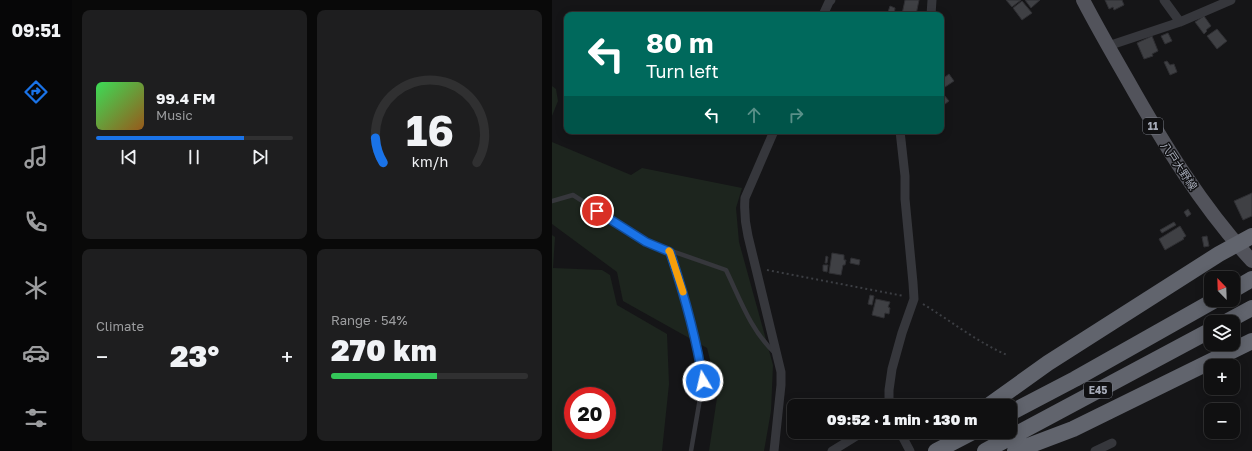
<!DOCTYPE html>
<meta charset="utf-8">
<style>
body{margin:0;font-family:"Golos Text","Noto Sans JP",sans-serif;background:#1e1e1f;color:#f1f3f6;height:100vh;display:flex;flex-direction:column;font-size:15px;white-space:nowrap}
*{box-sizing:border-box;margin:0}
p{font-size:13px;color:#9c9d9f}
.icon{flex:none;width:22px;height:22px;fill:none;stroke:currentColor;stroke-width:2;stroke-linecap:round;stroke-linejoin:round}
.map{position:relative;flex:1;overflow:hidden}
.panel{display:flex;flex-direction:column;gap:10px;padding:10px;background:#090909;width:480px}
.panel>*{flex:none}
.top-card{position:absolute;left:12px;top:12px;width:380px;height:122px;border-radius:8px;box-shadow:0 2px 10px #0003,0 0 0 1px #303031;background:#00695c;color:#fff;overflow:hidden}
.needle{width:26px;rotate:337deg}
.buttons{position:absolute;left:652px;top:271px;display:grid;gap:8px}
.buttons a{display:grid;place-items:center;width:36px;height:36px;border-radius:8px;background:#101011;box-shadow:0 2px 10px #0003,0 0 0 1px #303031;font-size:20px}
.speed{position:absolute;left:12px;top:387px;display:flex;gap:8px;font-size:20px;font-weight:700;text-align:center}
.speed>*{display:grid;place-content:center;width:52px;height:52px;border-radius:50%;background:#101011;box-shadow:0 2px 10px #0003,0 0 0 1px #303031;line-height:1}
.speed .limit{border:6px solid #d22;background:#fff;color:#111}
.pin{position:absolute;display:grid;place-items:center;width:34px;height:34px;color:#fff;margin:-17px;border:2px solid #fff;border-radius:50%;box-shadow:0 1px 4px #0007}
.me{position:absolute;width:44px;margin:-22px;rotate:351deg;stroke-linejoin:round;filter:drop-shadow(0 0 3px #0008)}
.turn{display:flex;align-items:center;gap:14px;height:84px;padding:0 16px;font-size:18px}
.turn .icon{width:52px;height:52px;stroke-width:2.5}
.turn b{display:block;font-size:28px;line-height:34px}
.lanes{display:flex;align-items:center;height:38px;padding:0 16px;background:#0003;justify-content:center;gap:20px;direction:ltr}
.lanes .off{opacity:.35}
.big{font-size:30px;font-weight:800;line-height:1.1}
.panel .tile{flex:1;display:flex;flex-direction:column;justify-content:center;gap:6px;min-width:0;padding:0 14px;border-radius:8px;background:#1e1e1f}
.panel .dial{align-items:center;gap:0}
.dial svg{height:104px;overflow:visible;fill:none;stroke:#303031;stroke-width:7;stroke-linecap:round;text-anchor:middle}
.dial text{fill:#f1f3f6;stroke:none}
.song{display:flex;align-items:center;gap:12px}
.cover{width:48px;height:48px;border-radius:6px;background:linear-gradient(135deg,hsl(130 70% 55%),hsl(30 70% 35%))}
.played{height:4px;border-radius:2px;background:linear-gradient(90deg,#1a73e8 75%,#303031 75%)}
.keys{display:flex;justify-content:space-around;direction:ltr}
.heat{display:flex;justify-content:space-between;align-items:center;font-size:22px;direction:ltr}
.charge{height:6px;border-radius:3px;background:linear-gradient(90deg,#34c759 54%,#303031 0)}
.panel .tiles{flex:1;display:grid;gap:10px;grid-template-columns:repeat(2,1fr)}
.trip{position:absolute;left:235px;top:399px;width:230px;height:40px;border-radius:8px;background:#101011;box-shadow:0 2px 10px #0003,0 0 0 1px #303031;font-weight:800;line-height:40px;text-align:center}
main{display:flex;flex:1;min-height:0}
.tabs{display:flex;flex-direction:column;width:72px;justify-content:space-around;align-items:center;background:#060607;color:#9c9d9f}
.tabs .icon{width:28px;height:28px}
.tabs .active{color:#1a73e8}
.tabs b{font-size:18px;color:#f1f3f6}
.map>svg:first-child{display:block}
</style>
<main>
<nav class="tabs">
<b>09:51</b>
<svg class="icon active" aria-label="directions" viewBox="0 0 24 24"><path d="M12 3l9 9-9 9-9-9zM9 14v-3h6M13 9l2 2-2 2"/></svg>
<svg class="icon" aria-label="music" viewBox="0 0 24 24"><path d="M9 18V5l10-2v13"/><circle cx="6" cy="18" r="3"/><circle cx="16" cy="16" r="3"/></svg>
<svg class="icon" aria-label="phone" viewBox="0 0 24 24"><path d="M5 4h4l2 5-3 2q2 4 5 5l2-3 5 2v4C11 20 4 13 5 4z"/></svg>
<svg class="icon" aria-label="climate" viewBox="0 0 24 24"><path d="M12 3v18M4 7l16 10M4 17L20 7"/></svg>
<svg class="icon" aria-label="car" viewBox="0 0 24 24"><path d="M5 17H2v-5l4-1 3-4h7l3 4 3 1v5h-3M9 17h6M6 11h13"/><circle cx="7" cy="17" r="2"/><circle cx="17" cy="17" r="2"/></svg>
<svg class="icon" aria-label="filters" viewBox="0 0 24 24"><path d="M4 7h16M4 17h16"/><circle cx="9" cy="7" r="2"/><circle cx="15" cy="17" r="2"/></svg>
</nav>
<section class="panel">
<div class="tiles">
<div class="tile">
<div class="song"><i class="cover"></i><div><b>99.4 FM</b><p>Music</p></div></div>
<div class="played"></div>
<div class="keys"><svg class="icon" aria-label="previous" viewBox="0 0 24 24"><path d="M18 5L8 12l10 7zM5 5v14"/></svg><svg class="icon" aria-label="pause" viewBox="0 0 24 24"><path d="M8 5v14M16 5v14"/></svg><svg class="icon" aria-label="next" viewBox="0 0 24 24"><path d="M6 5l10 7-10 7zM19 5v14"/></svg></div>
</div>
<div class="tile dial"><svg viewBox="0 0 100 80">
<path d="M14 69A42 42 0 1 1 86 69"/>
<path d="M14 69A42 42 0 0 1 8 50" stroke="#1a73e8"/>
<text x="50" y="56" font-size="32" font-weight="700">16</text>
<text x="50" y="72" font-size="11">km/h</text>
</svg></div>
<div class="tile"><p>Climate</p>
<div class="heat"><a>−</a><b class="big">23°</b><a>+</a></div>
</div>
<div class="tile"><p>Range · 54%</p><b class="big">270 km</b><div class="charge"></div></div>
</div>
</section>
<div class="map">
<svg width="700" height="451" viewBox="0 0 700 451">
<rect width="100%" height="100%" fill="#151517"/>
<path fill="#1d251e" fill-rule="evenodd" d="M0 86 4 89 6 101 0 116Z
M0 142 79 175 90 168 190 188 184 208 187 242 221 365 219 411 212 451H157L166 391 155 348 71 301 65 272 0 224Z
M0 235 3 237 1 268 50 270 58 275 65 305 115 334 117 384 110 451H0ZM21 396H55V430H21Z"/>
<path fill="#3f4044" stroke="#2f2f33" d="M353 0H367L364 15H351L350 14Z
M454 0H469L460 7Z
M473 0H488L479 8Z
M553 0H570L572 5 562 10 561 7 557 9Z
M470 1 480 13 470 20 461 8Z
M338 6 343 8 342 15H335Z
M652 16 659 26 654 30 655 31 652 34 643 22Z
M665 29 675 41 665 49 655 36Z
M616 33 620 41 613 44 609 36Z
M600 36 606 51 600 54 601 56 592 59 585 43Z
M615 61 618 65 622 64 625 72 618 75 612 62Z
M397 74 402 81 390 89 389 87V80Z
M392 95 397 101 389 107V98Z
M700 193V216L691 220 682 201Z
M636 209 639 214 635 217 632 212Z
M622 222 624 225 610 233 608 230Z
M628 226 634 236 631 238 632 239 613 250 607 239Z
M655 236 657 246 652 247 650 237Z
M280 253 292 255V260H294L293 265H291L289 275 277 273Z
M274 256 276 257 275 263H273Z
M299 258 308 260 307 265 298 263Z
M271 265H276L275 272 271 271Z
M318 295 322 296 320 305 316 304Z
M324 299 338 302 336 307 338 308 337 314 333 313 332 318 320 315Z"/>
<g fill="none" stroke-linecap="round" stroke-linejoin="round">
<path stroke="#3c3e43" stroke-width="2" stroke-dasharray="2 3" stroke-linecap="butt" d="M215 270 352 296
M371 304C399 321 425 342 455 355"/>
<path stroke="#36373c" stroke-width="4.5" d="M0 201 21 195 94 242 174 270C188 299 199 331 223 353
M118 252 134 303 147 354 151 381 139 451"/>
<path stroke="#36373c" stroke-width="9" d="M612 0 628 22
M271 15 277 2 279 0
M379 15 380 0
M556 46 628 22 679 0
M222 131 193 198C192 211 193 223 196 236L229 372V385L222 451
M337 406V390L340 369 350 333 362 299 361 283 353 199V176L348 131
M348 432 358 451
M280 451 311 432
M543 451 560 443"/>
<path stroke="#52535b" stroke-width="14" d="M531 0C545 27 560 53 575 79 611 143 650 207 700 261"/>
<path stroke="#61646d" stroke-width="16" d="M681 290 700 279
M674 322 700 308
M436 406 496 363 667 254 700 236
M458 413 523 379 663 300
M384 451 421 432
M433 451 659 330
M463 451 521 429 700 341"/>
</g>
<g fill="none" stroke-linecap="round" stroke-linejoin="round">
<defs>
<path id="route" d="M45 211 94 242 118 252C132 294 144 336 151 381"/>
</defs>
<use href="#route" stroke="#114b97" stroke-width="10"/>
<use href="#route" stroke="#1a73e8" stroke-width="7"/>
<path stroke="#f59e0b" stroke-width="7" d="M117 251 118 252 131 292"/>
</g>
<g text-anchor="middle" stroke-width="3" stroke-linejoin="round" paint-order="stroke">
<g fill="#101012" stroke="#797c86" stroke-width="1">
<rect x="591" y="118" width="20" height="16" rx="3"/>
<rect x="532" y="382" width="28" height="16" rx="3"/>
</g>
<g font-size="10" font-weight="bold" fill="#a6abb8">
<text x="601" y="130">11</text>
<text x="546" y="394">E45</text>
</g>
<g font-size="11" fill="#a6abb8" stroke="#101012">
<text transform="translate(627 166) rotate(56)" y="4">八戸大野線</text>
</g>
</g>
</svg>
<div class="buttons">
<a><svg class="needle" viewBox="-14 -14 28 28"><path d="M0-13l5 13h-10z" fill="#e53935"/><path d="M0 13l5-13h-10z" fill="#9c9d9f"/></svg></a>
<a><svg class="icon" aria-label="layers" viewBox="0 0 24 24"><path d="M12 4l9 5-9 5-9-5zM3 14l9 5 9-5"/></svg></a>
<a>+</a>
<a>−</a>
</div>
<div class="speed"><div class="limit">20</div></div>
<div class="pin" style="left:45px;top:211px;background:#d93025"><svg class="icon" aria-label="arrive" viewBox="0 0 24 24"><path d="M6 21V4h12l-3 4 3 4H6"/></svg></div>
<svg class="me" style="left:151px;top:381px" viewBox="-20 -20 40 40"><circle r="17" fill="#1a73e8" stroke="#fff" stroke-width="3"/><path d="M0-11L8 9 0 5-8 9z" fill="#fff"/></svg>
<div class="trip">09:52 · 1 min · 130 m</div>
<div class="top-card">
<div class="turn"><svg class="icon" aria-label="left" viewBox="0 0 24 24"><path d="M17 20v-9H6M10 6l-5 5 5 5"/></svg><div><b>80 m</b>Turn left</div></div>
<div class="lanes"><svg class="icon" aria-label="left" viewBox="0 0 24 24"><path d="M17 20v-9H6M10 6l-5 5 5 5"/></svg><svg class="icon off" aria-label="ahead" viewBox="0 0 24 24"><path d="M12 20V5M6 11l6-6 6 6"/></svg><svg class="icon off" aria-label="right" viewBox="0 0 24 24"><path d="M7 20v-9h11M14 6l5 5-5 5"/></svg></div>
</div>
</div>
</main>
